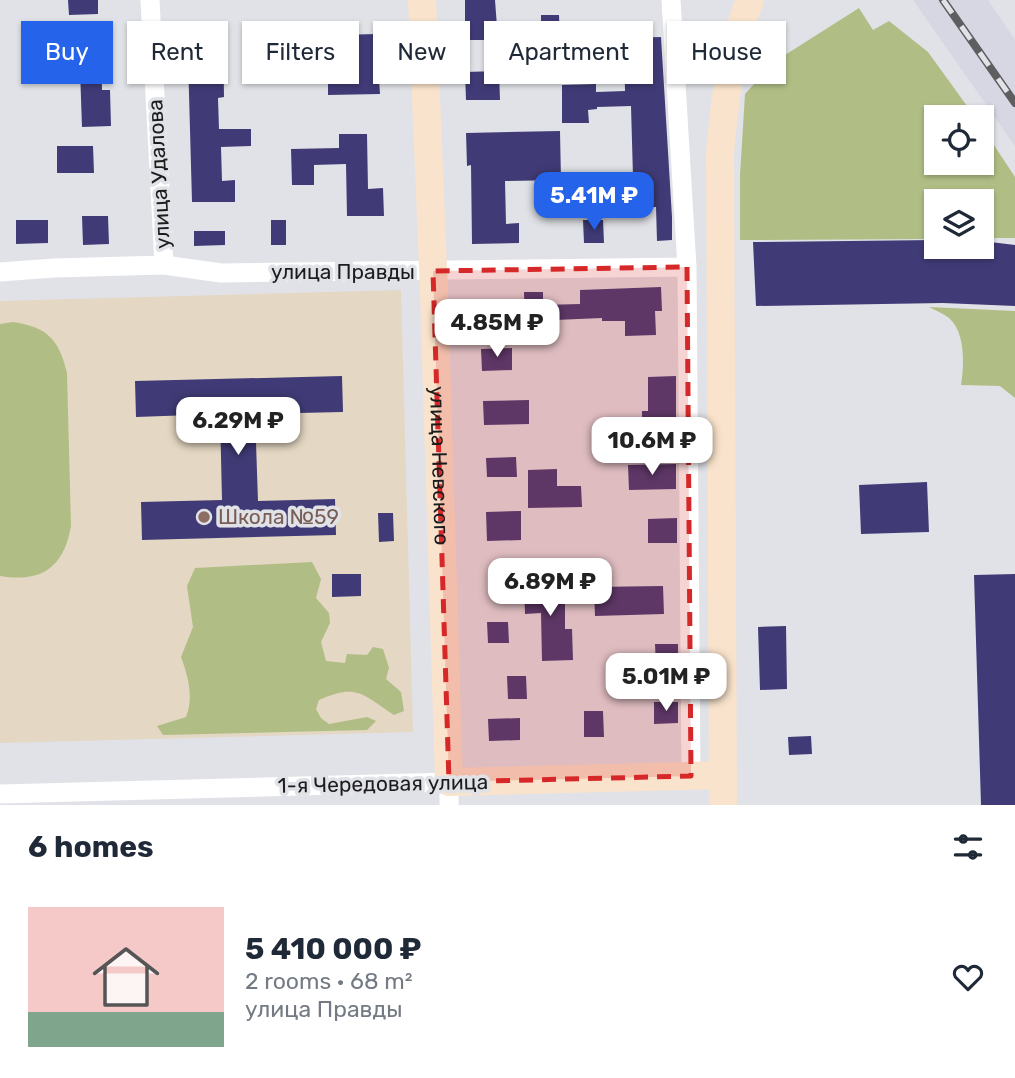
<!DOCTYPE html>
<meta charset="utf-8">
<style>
:root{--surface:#fff;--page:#f6f6f7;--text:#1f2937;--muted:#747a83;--accent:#2563eb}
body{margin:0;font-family:Rubik,sans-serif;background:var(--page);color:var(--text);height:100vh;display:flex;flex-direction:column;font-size:26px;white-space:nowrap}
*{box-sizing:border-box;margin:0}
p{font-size:23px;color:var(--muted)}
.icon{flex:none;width:38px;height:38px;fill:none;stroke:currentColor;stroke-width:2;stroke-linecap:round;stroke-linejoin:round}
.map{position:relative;height:805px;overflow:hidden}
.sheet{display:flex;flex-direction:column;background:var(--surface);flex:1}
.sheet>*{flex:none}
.top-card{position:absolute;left:21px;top:21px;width:973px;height:63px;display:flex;gap:14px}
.tools{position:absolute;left:924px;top:105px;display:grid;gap:14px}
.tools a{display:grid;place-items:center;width:70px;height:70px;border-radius:0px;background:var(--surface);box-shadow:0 2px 5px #0004;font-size:35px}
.price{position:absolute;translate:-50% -60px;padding:0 16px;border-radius:14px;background:#fff;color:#222;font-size:23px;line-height:46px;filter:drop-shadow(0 2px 4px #0008)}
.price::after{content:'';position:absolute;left:50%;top:42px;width:21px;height:16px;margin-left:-10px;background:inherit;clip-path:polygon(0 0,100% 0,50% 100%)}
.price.selected{background:var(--accent);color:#fff}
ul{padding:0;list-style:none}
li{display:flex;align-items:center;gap:21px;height:175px;padding:0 28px}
li span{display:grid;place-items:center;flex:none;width:196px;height:140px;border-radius:0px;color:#555}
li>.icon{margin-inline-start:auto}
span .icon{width:84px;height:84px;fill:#fffc;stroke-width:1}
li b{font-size:30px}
h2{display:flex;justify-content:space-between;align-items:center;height:84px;padding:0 28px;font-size:30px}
.tag{padding:0 24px;border-radius:0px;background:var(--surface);box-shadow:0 2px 5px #0004;font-size:24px;line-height:63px}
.tag.selected{background:var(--accent);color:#fff}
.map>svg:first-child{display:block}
.built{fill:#d7d7e3}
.education{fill:#e4d7c3}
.green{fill:#b0be86}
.building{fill:#403b76}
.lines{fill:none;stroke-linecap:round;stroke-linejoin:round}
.minor{stroke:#fff;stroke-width:19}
.secondary{stroke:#f9e3cc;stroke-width:28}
.rail-casing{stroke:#5e5e60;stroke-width:8}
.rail{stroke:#e1e2e7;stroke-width:5;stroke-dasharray:16;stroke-linecap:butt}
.marked{fill:#d62828;fill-opacity:0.2;stroke:#d62828;stroke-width:5;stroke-dasharray:14 9;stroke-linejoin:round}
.education-dot{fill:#8d6e63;stroke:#e1e2e7;stroke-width:2.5}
.labels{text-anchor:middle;stroke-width:7;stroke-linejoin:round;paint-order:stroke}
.street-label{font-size:21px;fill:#1c1c1d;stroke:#e1e2e7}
.education-label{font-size:21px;fill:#785e54;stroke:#e1e2e7;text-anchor:start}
</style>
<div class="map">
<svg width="1015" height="805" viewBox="0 0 1015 805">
<rect width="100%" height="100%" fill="#e1e2e7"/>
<path class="built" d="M913,0H988L1015,40V146Z"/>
<path class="education" d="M401,290L413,732L0,743V301Z"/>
<path class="green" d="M859,8L873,30L889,21L928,52L975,117H936V163H982V127L1015,177V238H982V201H936V239L740,240V175L745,94L774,62Z
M929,307L1015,311V398L1000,386L961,385C964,366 966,333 949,318C944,314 935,310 929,307Z
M13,322C47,327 59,339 67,373L71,526C64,567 42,583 0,576V324Z
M312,562L321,579L316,598L329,613L330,623L321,642L326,661L345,663L347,654L367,655L373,647L383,649L389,668L386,679L401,692L404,711L394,715C362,694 357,683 319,700L316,709L321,718L329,724L367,717L376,721L367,730L163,735L157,726L186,717C194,697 188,676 181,657L193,627L187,586L195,568Z"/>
<path class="building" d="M68,0H98V14L69,15Z
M465,0H495L498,40H465Z
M541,15H559L560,43H541Z
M187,22H223L224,97L218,98L219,129H251V146L221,147L222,181L235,180V202H192Z
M376,34L380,94L328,95V72H339L338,35Z
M661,37L672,217V240L657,241L656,207H647L646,177H633L631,106L597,107V109L588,110L589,123H562V85L596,84V92L625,91L624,38Z
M101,50L102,90H110L111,126L82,127L80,70L62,71L61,51Z
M499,71L500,100H466L465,72Z
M560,131L561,180L505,181L506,224L519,223V243L472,244L471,165L467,166L466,133Z
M339,134H367L368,189L383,188L384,216H347L346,164L314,165V185H292L291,149L339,148Z
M57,146H93L94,173H57Z
M82,216H108L109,244L83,245Z
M16,220H48V243L16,244Z
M271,220H286V245H271Z
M583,220H603L604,243H584Z
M194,231H225V245L194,246Z
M936,240V247H982V241L1015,245V306L943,303L756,306L753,242Z
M661,287L662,311H655L656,335L625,336V321H602V318L555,320V324L525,325L524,292H543V305L580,304V290Z
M512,348V370L482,371L481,349Z
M342,376L343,412L255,414L258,501L335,499L336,535L142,540L141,502L222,500L220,414L136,417L135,381Z
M676,376V433L642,434V411H648V377Z
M529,400V424L484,425L483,401Z
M516,457L517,477H487L486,458Z
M676,464V489L629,490L628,465Z
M557,469V486H581L582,507L528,508V470Z
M927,482L929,532L861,534L859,485Z
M521,511V540L487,541L486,512Z
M378,513H393L394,541L379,542Z
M677,518V543H648V519Z
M332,574H361V596L332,597Z
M1015,574V805H981L974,575Z
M524,582H565V629H572L573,660L542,661L541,613L525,614Z
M663,586L664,614L595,616L594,587Z
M487,622H508L509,643H488Z
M786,626L787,689L760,690L758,627Z
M655,644H678V666L656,667Z
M507,676H526L527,699H508Z
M654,702H678V723L654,724Z
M584,711H603L604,737H584Z
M520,718V740L489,741L488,719Z
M811,736L812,754L789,755L788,737Z"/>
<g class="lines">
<path class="minor" d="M150,0L164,265
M671,0L687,267L691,776
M0,272L54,268L164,265L221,273L687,267
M0,794L449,782V805"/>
<g class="secondary">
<path id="s1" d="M422,0L434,292L449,782L723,775"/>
<path d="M723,805L720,152C725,100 730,49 750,0"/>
</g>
<defs>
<path id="rail" d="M943,0L1015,103"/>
</defs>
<use href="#rail" class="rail-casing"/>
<use href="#rail" class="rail"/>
</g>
<path class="marked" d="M687,267L691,776L449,782L433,271Z"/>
<circle class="education-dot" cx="204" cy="517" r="7"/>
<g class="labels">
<g class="street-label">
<text transform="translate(159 174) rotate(-93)" y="7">улица Удалова</text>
<text x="343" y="279">улица Правды</text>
<text dy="7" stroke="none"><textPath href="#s1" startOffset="466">улица Невского</textPath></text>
<text transform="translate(383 784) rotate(-1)" y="7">1-я Чередовая улица</text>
</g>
<g class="education-label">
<text x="218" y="524">Школа №59</text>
</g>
</g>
</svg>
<div class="tools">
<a><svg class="icon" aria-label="locate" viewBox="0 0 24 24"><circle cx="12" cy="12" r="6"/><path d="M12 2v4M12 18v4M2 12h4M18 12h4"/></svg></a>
<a><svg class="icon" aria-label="layers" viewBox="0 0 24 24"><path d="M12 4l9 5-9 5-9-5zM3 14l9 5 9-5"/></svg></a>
</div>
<b class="price selected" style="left:594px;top:232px">5.41M ₽</b>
<b class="price" style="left:497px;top:359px">4.85M ₽</b>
<b class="price" style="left:238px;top:457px">6.29M ₽</b>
<b class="price" style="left:652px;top:477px">10.6M ₽</b>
<b class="price" style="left:550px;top:618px">6.89M ₽</b>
<b class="price" style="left:666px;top:713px">5.01M ₽</b>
<div class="top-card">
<a class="tag selected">Buy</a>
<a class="tag">Rent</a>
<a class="tag">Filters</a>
<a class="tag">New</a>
<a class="tag">Apartment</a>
<a class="tag">House</a>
</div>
</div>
<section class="sheet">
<h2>6 homes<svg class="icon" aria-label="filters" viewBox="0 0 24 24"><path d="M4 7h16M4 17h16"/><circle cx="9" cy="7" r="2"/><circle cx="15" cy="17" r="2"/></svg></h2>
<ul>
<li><span style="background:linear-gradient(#f6c9c9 75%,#7fa58c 0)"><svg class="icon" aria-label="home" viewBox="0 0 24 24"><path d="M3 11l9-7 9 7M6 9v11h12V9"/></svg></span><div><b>5 410 000 ₽</b><p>2 rooms · 68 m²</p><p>улица Правды</p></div><svg class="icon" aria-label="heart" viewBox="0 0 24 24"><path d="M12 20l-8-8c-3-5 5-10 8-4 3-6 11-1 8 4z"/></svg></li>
</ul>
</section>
